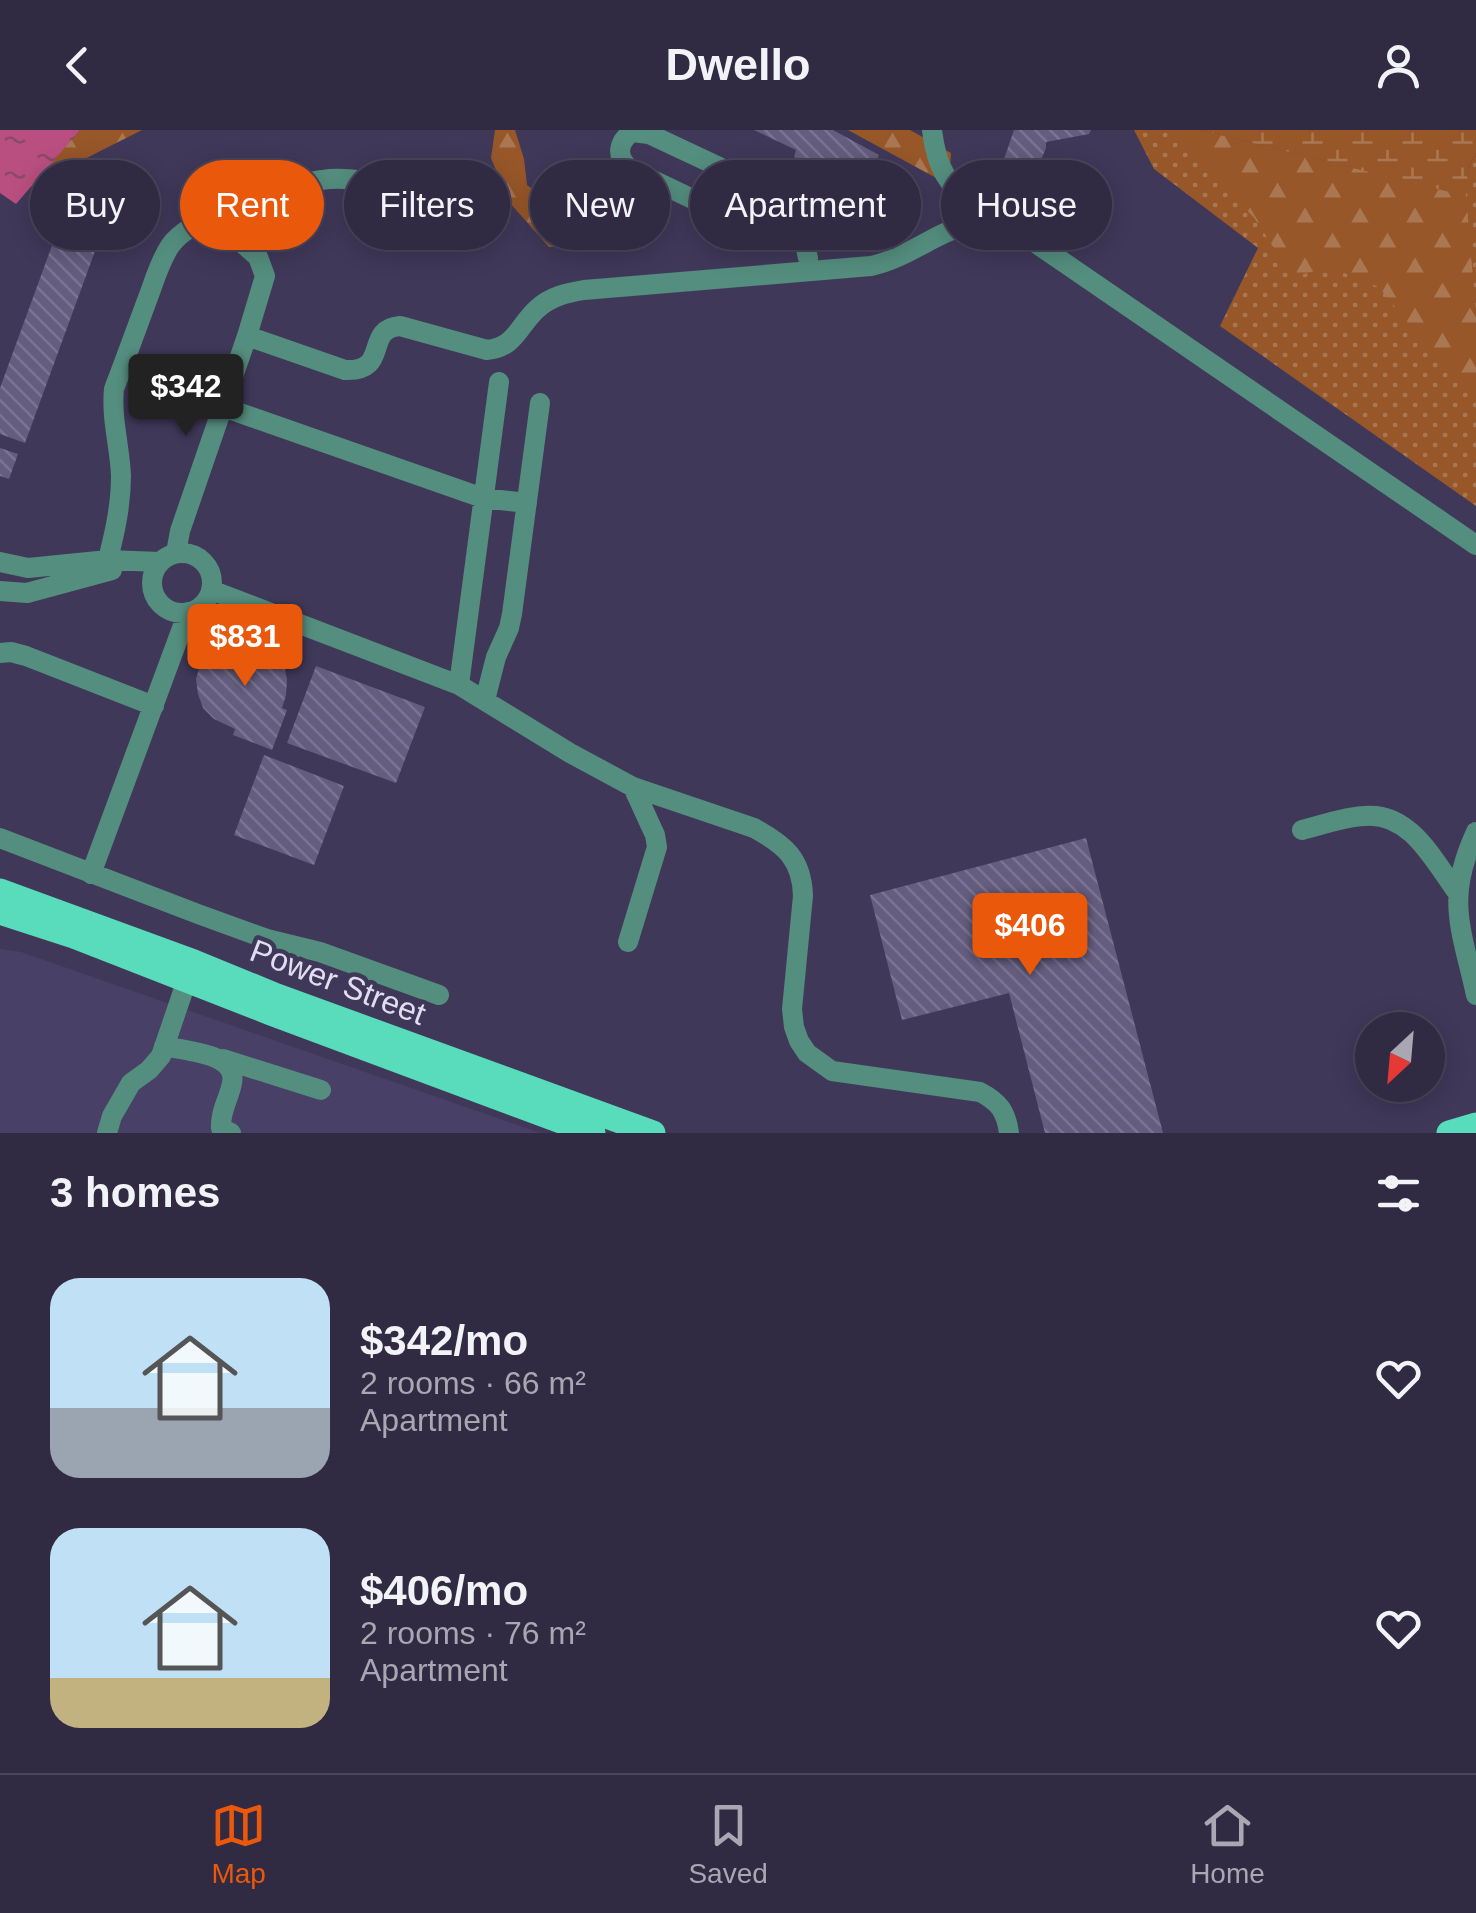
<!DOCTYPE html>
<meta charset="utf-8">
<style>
:root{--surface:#302a43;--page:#38324a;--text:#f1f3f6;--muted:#a8a7b2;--line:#4b465c;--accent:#ea580c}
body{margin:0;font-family:Arial,sans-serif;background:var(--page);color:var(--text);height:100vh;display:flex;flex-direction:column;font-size:38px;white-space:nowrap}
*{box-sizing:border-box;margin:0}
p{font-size:32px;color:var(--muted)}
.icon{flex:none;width:55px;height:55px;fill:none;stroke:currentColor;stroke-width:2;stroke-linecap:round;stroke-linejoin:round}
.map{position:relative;height:1003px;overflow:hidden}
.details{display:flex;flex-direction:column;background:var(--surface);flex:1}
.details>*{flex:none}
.top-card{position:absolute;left:30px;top:30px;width:1418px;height:90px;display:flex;gap:20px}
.needle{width:65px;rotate:206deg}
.fabs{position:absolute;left:1355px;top:882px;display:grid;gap:20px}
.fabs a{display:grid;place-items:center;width:90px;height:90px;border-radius:50%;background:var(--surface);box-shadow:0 5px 25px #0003,0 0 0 2px var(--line);font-size:50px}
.price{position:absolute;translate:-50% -85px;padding:0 22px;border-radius:10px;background:var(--accent);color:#fff;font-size:32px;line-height:65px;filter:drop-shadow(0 2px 5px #0008)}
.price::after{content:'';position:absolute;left:50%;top:60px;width:30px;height:22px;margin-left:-15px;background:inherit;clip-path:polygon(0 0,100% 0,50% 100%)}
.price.current{background:#222;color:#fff}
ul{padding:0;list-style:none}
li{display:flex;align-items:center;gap:30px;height:250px;padding:0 50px}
li span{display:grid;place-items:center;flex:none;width:280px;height:200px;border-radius:30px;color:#555}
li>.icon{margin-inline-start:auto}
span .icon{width:120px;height:120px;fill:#fffc;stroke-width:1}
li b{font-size:42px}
h2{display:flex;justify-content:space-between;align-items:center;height:120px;padding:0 50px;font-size:42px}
.pill{padding:0 35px;border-radius:45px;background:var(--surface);box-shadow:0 5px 25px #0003,0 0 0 2px var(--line);font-size:35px;line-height:90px}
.pill.current{background:var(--accent);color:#fff}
header{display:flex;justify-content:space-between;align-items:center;height:130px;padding:0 50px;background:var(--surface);font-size:45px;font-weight:700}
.dock{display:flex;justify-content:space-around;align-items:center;height:140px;border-top:2px solid var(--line);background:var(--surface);font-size:28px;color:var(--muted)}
.dock a{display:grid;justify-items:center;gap:5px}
.dock .current{color:var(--accent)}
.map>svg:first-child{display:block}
.built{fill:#494067}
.grass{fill:url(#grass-dots)}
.forest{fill:url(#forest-firs)}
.wetland{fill:url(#wetland-marsh)}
.water{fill:url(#water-ripples)}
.building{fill:url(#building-back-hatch)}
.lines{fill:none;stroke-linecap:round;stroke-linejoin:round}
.minor{stroke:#548e7e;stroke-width:20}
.major{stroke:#58dcbc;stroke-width:25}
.labels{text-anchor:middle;stroke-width:9;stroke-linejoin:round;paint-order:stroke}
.street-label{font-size:32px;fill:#e1def2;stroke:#403859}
</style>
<header><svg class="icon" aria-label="back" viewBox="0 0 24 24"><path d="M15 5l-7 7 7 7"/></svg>Dwello<svg class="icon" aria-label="person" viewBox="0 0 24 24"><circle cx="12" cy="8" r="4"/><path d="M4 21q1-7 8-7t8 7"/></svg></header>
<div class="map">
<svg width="1476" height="1003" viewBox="0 0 1476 1003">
<defs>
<pattern id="grass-dots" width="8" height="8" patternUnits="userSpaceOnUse" patternTransform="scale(2.5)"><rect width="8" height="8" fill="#975729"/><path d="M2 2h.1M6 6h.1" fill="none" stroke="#aa7753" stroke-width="1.8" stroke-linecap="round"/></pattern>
<pattern id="forest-firs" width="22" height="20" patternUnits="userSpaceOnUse" patternTransform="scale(2.5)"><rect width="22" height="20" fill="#975729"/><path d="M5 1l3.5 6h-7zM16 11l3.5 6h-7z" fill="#aa7753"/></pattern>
<pattern id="wetland-marsh" width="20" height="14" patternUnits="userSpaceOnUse" patternTransform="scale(2.5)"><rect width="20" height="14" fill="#975729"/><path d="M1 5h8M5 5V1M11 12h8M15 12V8" fill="none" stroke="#aa7753"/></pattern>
<pattern id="water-ripples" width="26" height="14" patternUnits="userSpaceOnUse" patternTransform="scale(2.5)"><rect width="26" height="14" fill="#b94f80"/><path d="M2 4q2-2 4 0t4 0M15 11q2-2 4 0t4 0" fill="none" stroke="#8a4a6a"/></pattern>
<pattern id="building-back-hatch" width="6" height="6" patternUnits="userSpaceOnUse" patternTransform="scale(2.5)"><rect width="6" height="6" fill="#645d7f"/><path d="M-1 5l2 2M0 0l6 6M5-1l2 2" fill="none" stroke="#7a7492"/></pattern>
</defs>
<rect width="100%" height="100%" fill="#403859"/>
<path class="built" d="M0,819L21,822L540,1003H0Z"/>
<path class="grass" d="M1134,0H1200L1465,65L1468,38L1476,23V376L1220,196L1258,118L1154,39Z"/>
<path class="forest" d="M80,0H142L29,57Z
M495,0H515L524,29L527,55L569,87L576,102L568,116L549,117L509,72L491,28Z
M848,0H910L951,23L949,55Z
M1175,0H1200L1466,66L1476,182V265L1419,207L1379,157L1329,137L1293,147L1255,89Z"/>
<path class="wetland" d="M1200,0H1476V23L1468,38L1466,66Z"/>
<path class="water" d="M0,0H80L16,74L0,63Z"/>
<path class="building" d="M754,0H833L879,25L862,62L794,27L796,20Z
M1014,0H1091L1089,4L1046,12V18L1033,49L1003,32Z
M62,88L102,102L25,313L0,304V258Z
M0,318L18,324L9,349L0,346Z
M234,508H249L264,513L276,522L284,535L287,550L286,565L282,578L287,580L272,620L233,605L235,599L214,589L203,578L198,564L196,549L200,535L208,522L220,513Z
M316,536L425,577L396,653L287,613Z
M264,625L344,656L314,735L234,705Z
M1086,708L1163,1003H1045L1009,863L902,890L870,765Z"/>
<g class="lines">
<path class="minor" d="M932,0C938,51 955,57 988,92
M728,86L630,39C616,27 617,13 632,2L649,4L781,66C801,81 803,105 808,128
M247,206L345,240C391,242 363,199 400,196L487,220C515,218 519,195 537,179C551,166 567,163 584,160L871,136C926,124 959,74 1018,101L1476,415
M223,277L483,368L527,373
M176,423L180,401L247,206L265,146L258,127L240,111L225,79
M152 453a30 30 0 1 1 60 0a30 30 0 1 1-60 0Z
M0,432L28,438L108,430L160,432
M105,441C113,410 121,379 121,346C120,317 111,289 114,259C126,228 137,197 149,165C155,149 160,131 170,116C190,86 286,55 322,50C340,47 358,50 376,53
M211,460L459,555L570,623L633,657L754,698C785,715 802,729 803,766L792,879L794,897L799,911L807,923L832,941L980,962C999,972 1006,981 1009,1003
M0,461L27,463L112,440
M0,523L11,522L26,526L154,576
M459,555L499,252
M485,570L496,527L509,498L512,484L540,273
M1302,700C1322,695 1344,687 1364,686C1410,681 1434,731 1457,762
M1476,702C1445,769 1461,797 1476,865
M0,708L198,784L267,809L320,822L439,865
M91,744L188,482
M628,812L657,717L655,705L633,657
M164,916C185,921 238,923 232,953C229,969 220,981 221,998L231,1003
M223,929L321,960
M107,1003L112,986L131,953L149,940L161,926L191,838"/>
<path class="major" d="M0,761L194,832L277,866L653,1003
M0,782L74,806L271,883L593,1003
M1449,1003L1476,995"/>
</g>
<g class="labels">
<g class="street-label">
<text transform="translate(338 852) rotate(21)" y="11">Power Street</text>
</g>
</g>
</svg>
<div class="fabs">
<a><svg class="needle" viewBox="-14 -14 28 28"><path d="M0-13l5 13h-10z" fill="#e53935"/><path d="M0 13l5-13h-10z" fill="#a8a7b2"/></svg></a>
</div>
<b class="price current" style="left:186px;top:309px">$342</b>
<b class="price" style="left:245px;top:559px">$831</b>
<b class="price" style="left:1030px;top:848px">$406</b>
<div class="top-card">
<a class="pill">Buy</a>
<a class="pill current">Rent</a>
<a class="pill">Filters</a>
<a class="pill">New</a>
<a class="pill">Apartment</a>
<a class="pill">House</a>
</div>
</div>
<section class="details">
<h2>3 homes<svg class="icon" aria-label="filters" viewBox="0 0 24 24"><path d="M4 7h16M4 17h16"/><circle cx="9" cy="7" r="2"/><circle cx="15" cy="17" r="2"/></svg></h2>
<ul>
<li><span style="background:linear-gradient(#bfe0f5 65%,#9aa5b1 0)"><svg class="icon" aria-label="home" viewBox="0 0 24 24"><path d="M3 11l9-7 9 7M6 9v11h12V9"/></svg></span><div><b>$342/mo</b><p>2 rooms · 66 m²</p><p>Apartment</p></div><svg class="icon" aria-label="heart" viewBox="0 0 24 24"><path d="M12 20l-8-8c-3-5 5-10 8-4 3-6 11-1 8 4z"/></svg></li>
<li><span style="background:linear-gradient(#bfe0f5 75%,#c2b280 0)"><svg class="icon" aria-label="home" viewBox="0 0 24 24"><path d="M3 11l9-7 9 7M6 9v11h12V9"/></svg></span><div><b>$406/mo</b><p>2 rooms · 76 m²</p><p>Apartment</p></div><svg class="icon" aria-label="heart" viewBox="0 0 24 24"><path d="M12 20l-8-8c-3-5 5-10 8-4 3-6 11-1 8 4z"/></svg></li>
</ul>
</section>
<nav class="dock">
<a class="current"><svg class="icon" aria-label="map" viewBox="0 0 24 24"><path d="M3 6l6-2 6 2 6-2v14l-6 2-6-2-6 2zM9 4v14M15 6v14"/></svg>Map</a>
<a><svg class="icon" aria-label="saved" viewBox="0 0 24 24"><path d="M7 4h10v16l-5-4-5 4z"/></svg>Saved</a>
<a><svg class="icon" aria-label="home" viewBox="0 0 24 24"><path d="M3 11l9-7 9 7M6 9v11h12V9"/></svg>Home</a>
</nav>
